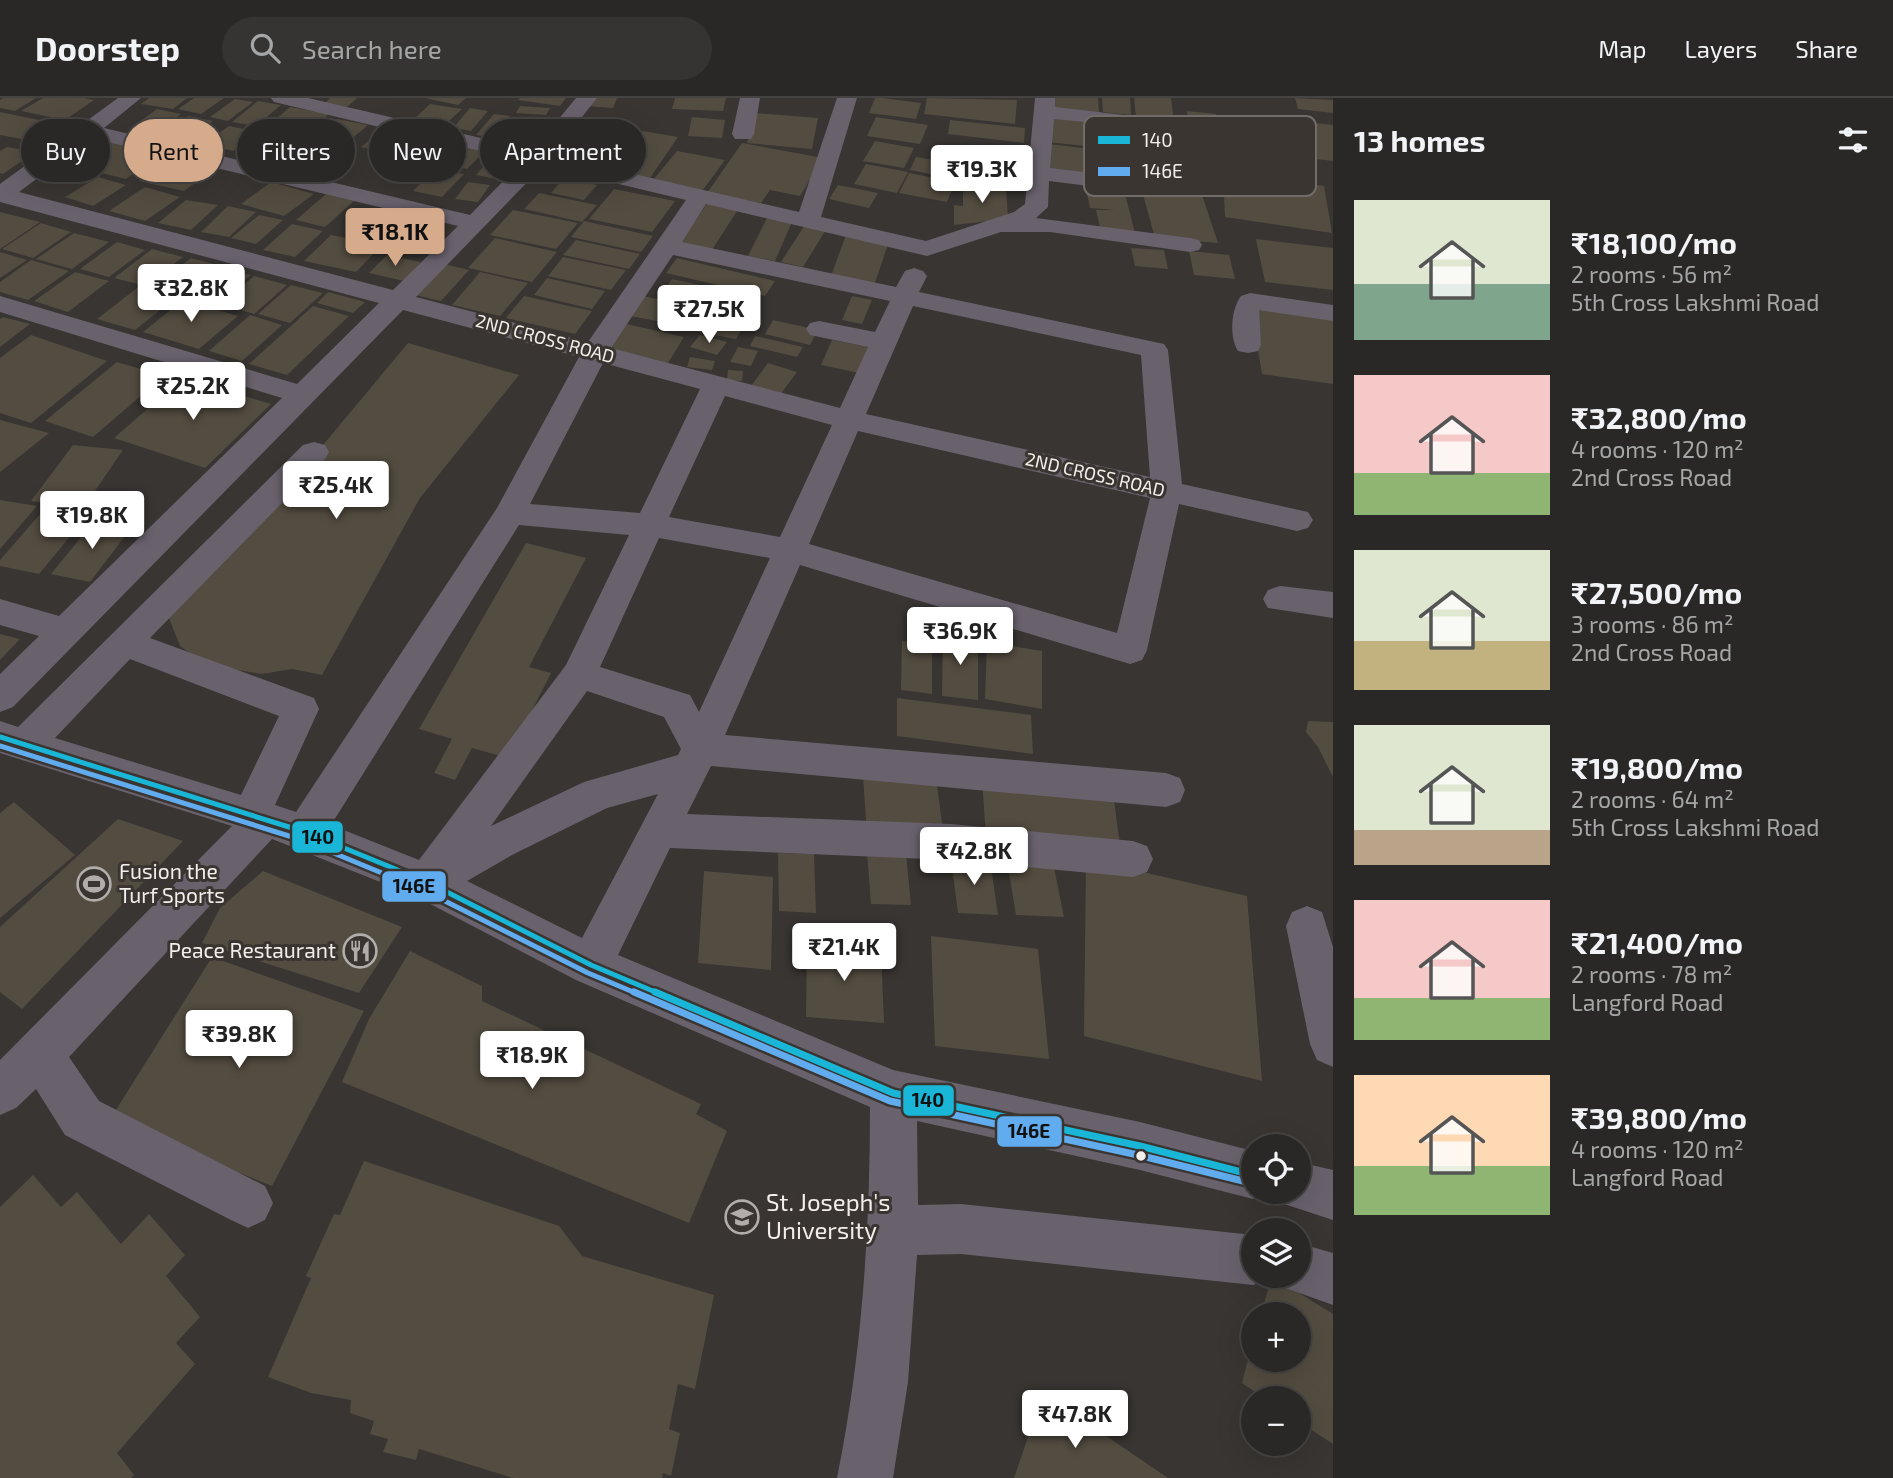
<!DOCTYPE html>
<meta charset="utf-8">
<style>
:root{--surface:#2a2826;--page:#363432;--text:#f1f3f6;--muted:#a5a6a7;--line:#464443;--accent:#d6ab8b}
body{margin:0;font-family:"Exo 2",sans-serif;background:var(--page);color:var(--text);height:100vh;display:flex;flex-direction:column;font-size:26px;white-space:nowrap}
*{box-sizing:border-box;margin:0}
p{font-size:23px;color:var(--muted)}
.icon{flex:none;width:38px;height:38px;fill:none;stroke:currentColor;stroke-width:2;stroke-linecap:round;stroke-linejoin:round}
.map{position:relative;flex:1;overflow:hidden}
.details{display:flex;flex-direction:column;background:var(--surface);width:560px}
.details>*{flex:none}
.banner{position:absolute;left:21px;top:21px;width:665px;height:63px;display:flex;gap:14px}
.tools{position:absolute;left:1241px;top:1036px;display:grid;gap:14px}
.tools a{display:grid;place-items:center;width:70px;height:70px;border-radius:50%;background:var(--surface);box-shadow:0 7px 28px #0002,0 0 0 2px var(--line);font-size:35px}
.price{position:absolute;translate:-50% -60px;padding:0 16px;border-radius:7px;background:#fff;color:#222;font-size:23px;line-height:46px;filter:drop-shadow(0 2px 4px #0008)}
.price::after{content:'';position:absolute;left:50%;top:42px;width:21px;height:16px;margin-left:-10px;background:inherit;clip-path:polygon(0 0,100% 0,50% 100%)}
.price.on{background:var(--accent);color:#111}
ul{padding:0;list-style:none}
li{display:flex;align-items:center;gap:21px;height:175px;padding:0 21px}
li span{display:grid;place-items:center;flex:none;width:196px;height:140px;border-radius:0px;color:#555}
li>.icon{margin-inline-start:auto}
span .icon{width:84px;height:84px;fill:#fffc;stroke-width:1}
li b{font-size:30px}
h2{display:flex;justify-content:space-between;align-items:center;height:84px;padding:0 21px;font-size:30px}
.tag{padding:0 24px;border-radius:32px;background:var(--surface);box-shadow:0 7px 28px #0002,0 0 0 2px var(--line);font-size:24px;line-height:63px}
.tag.on{background:var(--accent);color:#111}
header{display:flex;align-items:center;gap:42px;box-sizing:border-box;height:98px;padding:0 35px;background:var(--surface);border-bottom:2px solid var(--line)}
header strong{font-size:33px}
nav{display:flex;gap:38px;margin-inline-start:auto;font-size:24px}
.search{width:490px;height:63px;background:var(--page);display:flex;align-items:center;gap:18px;box-sizing:border-box;padding:0 24px;border-radius:38px;color:var(--muted);font-size:26px}
main{display:flex;flex:1;min-height:0}
.map>svg:first-child{display:block}
.building{fill:#534c40}
.lines{fill:none;stroke-linecap:round;stroke-linejoin:round}
.minor{fill:#69626d;fill-rule:evenodd}
.bus-1-far1-casing{stroke:#3a3530;stroke-width:10}
.bus-1-casing{stroke:#3a3530;stroke-width:12}
.bus-2-far1-casing{stroke:#3a3530;stroke-width:10}
.bus-2-casing{stroke:#3a3530;stroke-width:12}
.bus-1-far1{stroke:#1ab6d8;stroke-width:5}
.bus-1{stroke:#1ab6d8;stroke-width:7}
.bus-2-far1{stroke:#60acee;stroke-width:5}
.bus-2{stroke:#60acee;stroke-width:7}
.bus-dot{fill:#f1eeeb;stroke:#3a3530;stroke-width:2.5}
.labels{text-anchor:middle;stroke-width:6;stroke-linejoin:round;paint-order:stroke}
.far-street-label{font-size:18px;fill:#f1eeeb;stroke:#3a3530}
.poi-label{font-size:21px;fill:#f1eeeb;stroke:#3a3530;text-anchor:start}
.near-poi-label{font-size:24px;fill:#f1eeeb;stroke:#3a3530;text-anchor:start}
.key{fill:#3a3530;stroke:#716c68;stroke-width:2}
.key-label{font-size:19px;fill:#f1eeeb}
.line-badge{stroke:#3a3530;stroke-width:2.5}
.pale-badge-label{font-size:19px;text-anchor:middle;font-weight:bold;fill:#111}
</style>
<header>
<strong>Doorstep</strong>
<div class="search"><svg class="icon" aria-label="search" viewBox="0 0 24 24"><circle cx="10" cy="10" r="6"/><path d="M15 15l6 6"/></svg>Search here</div>
<nav><a>Map</a><a>Layers</a><a>Share</a></nav>
</header>
<main>
<div class="map">
<svg width="1333" height="1380" viewBox="0 0 1333 1380">
<rect width="100%" height="100%" fill="#383532"/>
<path class="building" d="M3,0H36L15,13L0,10V2Z
M43,0H84L94,2L65,22L21,13Z
M149,0H187L173,11L141,6Z
M194,0H224L201,16L178,11Z
M330,0H357L347,9L324,6Z
M425,0H466L458,7Z
M520,0H566L560,8L518,2Z
M592,0H617L613,10L585,8Z
M675,0H726L723,13L672,11Z
M875,0H882L921,5L916,21L869,15Z
M927,0L1017,2L1015,26L924,16Z
M1048,0H1098L1099,15L1048,10Z
M1102,0H1130L1131,17L1103,14Z
M1134,0H1171L1174,24L1136,20Z
M1295,0L1333,2V15L1298,11Z
M235,1L253,4L228,23L210,19Z
M258,3L281,7L256,28L232,24Z
M430,6L462,11L446,26L414,21Z
M520,8L550,10L546,17L516,15Z
M290,9L329,16L310,33L270,26Z
M470,10L488,13L471,33L453,30Z
M157,11L181,16L156,35L131,30Z
M1187,13L1216,16L1218,30L1188,27Z
M0,14L54,25L27,42L0,37Z
M755,15L818,20L812,51L747,45Z
M494,16L510,18L493,39L476,37Z
M188,18L213,23L187,43L161,37Z
M1252,18L1333,27V63L1258,54Z
M692,19L725,22L722,40L688,38Z
M876,19L928,27L920,46L867,38Z
M1049,20L1129,29L1130,53L1048,44Z
M337,21L368,27L349,43L317,37Z
M950,22L1025,30L1024,45L948,36Z
M578,24L620,28L613,43L570,38Z
M229,28L258,34L233,53L203,46Z
M513,28L529,31L518,45L502,43Z
M385,30L436,42L414,61L361,49Z
M278,31L309,38L277,61L246,54Z
M631,31L678,39L650,80L600,71Z
M307,41L330,45L306,68L283,64Z
M875,43L914,50L904,70L863,63Z
M113,44L162,55L126,81L76,69Z
M742,45L823,60L800,98L770,92L761,105L707,95Z
M1048,46L1127,55L1128,80L1048,71Z
M458,47L485,53L467,71L440,65Z
M7,49L35,54L3,76L0,75V53Z
M677,53L725,62L703,92L653,82Z
M916,59L958,66L952,80L910,72Z
M169,61L214,71L184,93L139,83Z
M490,61L515,65L502,82L476,77Z
M1162,61L1223,69V73L1324,88L1332,135L1225,119L1224,97L1161,88Z
M966,65L1010,71L1006,87L962,81Z
M866,66L908,74L897,95L854,86Z
M435,71L464,76L442,99L413,93Z
M909,75L955,84L947,104L899,95Z
M98,79L126,87L93,108L65,99Z
M564,80L597,87L584,102L551,95Z
M271,84L314,96L284,118L241,106Z
M468,84L490,87L478,104L455,101Z
M963,86L1006,89L1008,121L954,127V107L963,108Z
M1085,86L1123,88L1135,135L1101,133L1096,112H1115L1090,110Z
M838,87L878,95L869,110L829,101Z
M145,89L180,99L145,123L109,113Z
M614,91L675,103L652,134L589,121Z
M1142,93L1202,97L1218,145L1155,140Z
M539,95L597,107L582,124L524,111Z
M326,96L354,103L325,129L296,122Z
M186,102L218,107L191,132L158,125Z
M708,104L739,110L712,152L680,145Z
M228,108L256,114L229,139L201,134Z
M385,109L444,122L422,144L362,131Z
M513,112L578,125L556,151L490,137Z
M0,114L40,124L0,151Z
M259,117L283,122L256,146L231,140Z
M767,120L792,124L775,163L748,158Z
M584,123L653,138L641,154L571,139Z
M41,125L71,134L33,160L2,151Z
M806,125L827,130L803,169L781,164Z
M292,126L323,133L295,159L263,152Z
M74,135L109,144L72,171L36,161Z
M331,137L382,147L356,174L304,163Z
M846,137L889,143L875,185L831,178Z
M495,140L557,154L532,184L468,170Z
M1256,141L1333,150V192L1265,184Z
M576,142L640,156L629,171L563,157Z
M117,144L145,152L109,179L80,171Z
M1131,150L1164,152L1168,171L1135,168Z
M152,151L183,159L146,188L114,180Z
M1189,153L1229,157L1235,181L1194,177Z
M0,154L27,162L0,180Z
M387,157L421,164L404,183L369,175Z
M563,159L626,172L611,192L548,178Z
M191,160L218,167L178,198L150,191Z
M677,160L775,183L765,198L666,175Z
M31,162L69,173L28,202L0,194V184Z
M444,166L469,172L441,203L415,197Z
M221,169L251,177L216,206L185,197Z
M75,174L109,183L68,214L34,203Z
M480,174L528,185L500,218L452,207Z
M254,178L287,187L254,216L221,206Z
M547,180L605,193L592,211L534,197Z
M672,181L705,188L695,203L661,196Z
M291,187L323,195L290,225L258,216Z
M137,190L174,201L135,232L97,221Z
M712,193L734,197L728,209L706,205Z
M328,194L365,204L353,215L317,205Z
M524,198L592,213L575,236L506,220Z
M642,198L689,207L678,227L630,218Z
M852,198L872,202L862,226L842,222Z
M183,202L238,218L199,251L143,234Z
M313,208L349,218L287,277L249,266Z
M1251,209L1333,220V286L1262,276Z
M710,212L748,220L736,241L698,234Z
M250,217L282,227L242,263L209,253Z
M3,219L30,226L0,249V221Z
M773,222L818,232L810,247L765,236Z
M626,226L684,239L668,265L608,250Z
M31,237L107,263L31,325L0,315V260Z
M700,237L727,244L717,257L690,249Z
M755,238L803,249L797,259L750,248Z
M832,242L868,249L859,275L821,267Z
M408,245L519,277L420,400L322,577L292,571L262,576L226,570L198,561L180,548L167,515L303,371Z
M738,249L758,253L751,268L730,264Z
M690,259L715,263L712,272L687,269Z
M117,264L164,278L93,339L45,323Z
M768,265L797,274L780,297L751,288Z
M728,272L743,273L742,283L727,282Z
M183,280L271,306L205,370L114,340Z
M0,322L49,335L0,374Z
M73,347L123,352L84,409L31,403Z
M0,402L37,408L0,451Z
M41,415L83,423L39,476L0,468V462Z
M95,422L132,429L90,484L51,476Z
M526,445L586,460L529,569L551,575L508,660L472,650L455,682L434,675L452,641L419,631Z
M0,536L20,541L0,562Z
M943,536L978,541V602L942,598Z
M902,543L932,547V596L901,592Z
M987,544L1042,553V611L985,601Z
M897,600L1031,617L1033,656L897,638Z
M1308,623L1333,624V679L1318,649L1306,634Z
M863,677L936,680L944,741L867,738Z
M982,681L1113,695L1121,754L986,739Z
M14,704L75,757L0,820V715Z
M118,721L183,743L22,911L0,894V829Z
M867,754L906,756L911,807L871,806Z
M778,755L814,756L816,815L779,813Z
M951,761L990,762L998,817L958,815Z
M1086,761L1247,798L1262,983L1084,938Z
M1007,763L1053,765L1064,819L1016,817Z
M263,773L402,829L359,895L202,845L220,810Z
M704,773L773,779L771,872L698,865Z
M931,838L1038,851L1049,961L935,948Z
M807,844L881,850L884,925L806,919Z
M410,853L482,888V903L701,1006L696,1016L727,1033L689,1125L342,984L369,921Z
M212,859L364,913L272,1088L109,1023Z
M364,1063L559,1128L582,1158L714,1197L695,1291L678,1286L669,1331L680,1335L671,1378L663,1375L662,1380H513L419,1351L416,1362L383,1354L388,1341L370,1336L374,1323L350,1315L351,1302L311,1295L268,1279L311,1180L306,1178L334,1116L340,1117Z
M33,1077L61,1109L77,1094L121,1146L149,1116L185,1157L166,1178L200,1219L176,1245L195,1266L117,1355L134,1377L131,1380H0V1109Z
M1272,1178L1333,1216V1346L1298,1323V1300H1264L1242,1285L1252,1247L1253,1262H1298V1216H1261Z
M1043,1295L1168,1380H1014Z"/>
<g class="lines">
<path class="minor" d="M118,0H141L104,30L470,117L523,63L274,4L271,0H308L533,52L576,0H597L552,57L799,114L837,0H857L821,119L926,143L1014,114L1025,106L1035,0H1055V9L1150,20L1154,24L1150,28L1143,30L1054,21L1050,70L1168,84L1176,86L1179,91L1176,96L1168,98L1049,83L1048,109L1036,120L1190,140L1199,142L1202,147L1199,152L1190,154L1050,134H1001L927,158L706,106L682,144L896,189L905,173L914,170L923,173L927,178L919,194L1164,246L1168,252L1182,386L1308,414L1313,422L1308,430L1297,433L1179,406L1147,552L1142,562L1130,566L800,467L725,637L1166,675L1180,680L1185,692L1180,704L1166,709L711,668L687,716L951,726L1133,743L1147,748L1153,761L1147,774L1133,779L951,762L670,750L618,857L893,972L1140,1024L1253,1053V1094H1270L1253,1101L1140,1072L917,1023L918,1107L961,1106L1253,1137V1178H1272L1271,1180L1253,1187L961,1156L917,1157L908,1284L893,1380H837C862,1257 870,1134 870,1009L576,882L413,797L272,741L69,959L99,1003L265,1088L273,1105L265,1122L248,1130L231,1122L65,1037L36,991L16,1010L0,1017V962L232,728L0,655V623L18,629L303,347L314,344L325,347L329,354L325,361L150,540L314,600L319,611L275,707L296,714L497,410L579,259L403,212L13,609L0,614V576L39,538L0,527V501L59,518L282,300L0,214V198L297,286L379,205L0,104V86ZM91,40L458,128L393,192L19,94ZM543,68L686,102L588,244L416,199ZM673,157L890,203L875,234L819,223L810,225L806,231L810,237L868,249L840,310L611,250ZM913,208L1141,257L1150,379L866,316ZM603,265L700,291L640,415L530,406ZM725,298L832,327L780,439L669,419ZM858,333L1150,400L1117,535L809,446ZM519,427L629,437L566,567L419,762L331,727ZM659,440L770,460L699,614L690,597L600,569ZM130,561L279,618L241,697L55,640ZM587,593L664,619L681,651L678,657L584,684L491,728ZM658,696L582,840L467,783L512,757L607,710Z
M740,0H760L754,36L751,41H735L732,36Z
M1250,195L1333,207V223L1259,212L1261,247L1258,253L1248,255L1238,253C1229,239 1231,211 1241,198Z
M1280,488L1333,494V520L1268,510L1263,501L1268,492Z
M1307,808L1322,814L1333,849V969L1317,962L1310,946L1286,828L1292,814Z
M1298,1064L1333,1072V1122L1281,1105L1276,1094H1298Z
M1298,1145L1333,1155V1207L1280,1188L1276,1178H1298Z"/>
<defs>
<path id="bus-1-far1" d="M0,639L305,734L427,784L591,867L660,896"/>
<path id="bus-1" d="M655,894L893,995L1140,1048L1253,1077"/>
<path id="bus-2-far1" d="M0,648L302,742L423,792L588,875L638,896"/>
<path id="bus-2" d="M634,894L890,1003L1138,1057L1251,1085"/>
</defs>
<use href="#bus-1-far1" class="bus-1-far1-casing"/>
<use href="#bus-1" class="bus-1-casing"/>
<use href="#bus-2-far1" class="bus-2-far1-casing"/>
<use href="#bus-2" class="bus-2-casing"/>
<use href="#bus-1-far1" class="bus-1-far1"/>
<use href="#bus-1" class="bus-1"/>
<use href="#bus-2-far1" class="bus-2-far1"/>
<use href="#bus-2" class="bus-2"/>
</g>
<defs>
<symbol id="stadium-ring" viewBox="-11 -11 22 22"><circle r="9.5" fill="#3a3530" stroke="#b0adaa" stroke-width="1.5"/><path d="M0-5a6.5 5 0 1 0 0 10a6.5 5 0 1 0 0-10ZM-3.5-1.8h7v3.6h-7Z" fill="#b0adaa"/></symbol>
<symbol id="restaurant-ring" viewBox="-11 -11 22 22"><circle r="9.5" fill="#3a3530" stroke="#b0adaa" stroke-width="1.5"/><path d="M-5-6h1v4h1v-4h1v4h1v-4h1v5L-1.5 .5V6h-2V.5L-5-1ZM5-6V6H3V1.5H1.5Q1.5-4 5-6Z" fill="#b0adaa"/></symbol>
<symbol id="university-ring" viewBox="-11 -11 22 22"><circle r="9.5" fill="#3a3530" stroke="#b0adaa" stroke-width="1.5"/><path d="M0-5L7-2L0 1L-7-2ZM-4 1L0 2.5L4 1V4Q0 6-4 4Z" fill="#b0adaa"/></symbol>
</defs>
<g fill-rule="evenodd">
<use href="#stadium-ring" x="75" y="767" width="38" height="38"/>
<use href="#restaurant-ring" x="341" y="834" width="38" height="38"/>
<use href="#university-ring" x="723" y="1100" width="38" height="38"/>
</g>
<circle class="bus-dot" cx="1141" cy="1058" r="6"/>
<g class="labels">
<g class="far-street-label">
<text transform="translate(545 241) rotate(15)" y="6">2ND CROSS ROAD</text>
<text transform="translate(1095 377) rotate(13)" y="6">2ND CROSS ROAD</text>
</g>
<g class="poi-label">
<text x="119" y="781">Fusion the<tspan x="119" dy="24">Turf Sports</tspan></text>
<text x="336" y="860" text-anchor="end">Peace Restaurant</text>
</g>
<g class="near-poi-label">
<text x="766" y="1113">St. Joseph's<tspan x="766" dy="28">University</tspan></text>
</g>
</g>
<rect x="1084" y="18" width="232" height="80" rx="10" class="key"/>
<rect x="1098" y="38" width="32" height="8" fill="#1ab6d8"/>
<rect x="1098" y="69" width="32" height="9" fill="#60acee"/>
<g class="key-label">
<text x="1142" y="49">140</text>
<text x="1142" y="80">146E</text>
</g>
<g class="line-badge">
<rect x="291" y="722" width="53" height="34" rx="7" fill="#1ab6d8"/>
<rect x="381" y="772" width="66" height="33" rx="7" fill="#60acee"/>
<rect x="902" y="986" width="53" height="33" rx="7" fill="#1ab6d8"/>
<rect x="996" y="1017" width="67" height="33" rx="7" fill="#60acee"/>
</g>
<g class="pale-badge-label">
<text x="318" y="746">140</text>
<text x="414" y="795">146E</text>
<text x="928" y="1009">140</text>
<text x="1029" y="1040">146E</text>
</g>
</svg>
<div class="tools">
<a><svg class="icon" aria-label="locate" viewBox="0 0 24 24"><circle cx="12" cy="12" r="6"/><path d="M12 2v4M12 18v4M2 12h4M18 12h4"/></svg></a>
<a><svg class="icon" aria-label="layers" viewBox="0 0 24 24"><path d="M12 4l9 5-9 5-9-5zM3 14l9 5 9-5"/></svg></a>
<a>+</a>
<a>−</a>
</div>
<b class="price" style="left:982px;top:107px">₹19.3K</b>
<b class="price on" style="left:395px;top:170px">₹18.1K</b>
<b class="price" style="left:191px;top:226px">₹32.8K</b>
<b class="price" style="left:709px;top:247px">₹27.5K</b>
<b class="price" style="left:193px;top:324px">₹25.2K</b>
<b class="price" style="left:336px;top:423px">₹25.4K</b>
<b class="price" style="left:92px;top:453px">₹19.8K</b>
<b class="price" style="left:960px;top:569px">₹36.9K</b>
<b class="price" style="left:974px;top:789px">₹42.8K</b>
<b class="price" style="left:844px;top:885px">₹21.4K</b>
<b class="price" style="left:239px;top:972px">₹39.8K</b>
<b class="price" style="left:532px;top:993px">₹18.9K</b>
<b class="price" style="left:1075px;top:1352px">₹47.8K</b>
<div class="banner">
<a class="tag">Buy</a>
<a class="tag on">Rent</a>
<a class="tag">Filters</a>
<a class="tag">New</a>
<a class="tag">Apartment</a>
</div>
</div>
<section class="details">
<h2>13 homes<svg class="icon" aria-label="filters" viewBox="0 0 24 24"><path d="M4 7h16M4 17h16"/><circle cx="9" cy="7" r="2"/><circle cx="15" cy="17" r="2"/></svg></h2>
<ul>
<li><span style="background:linear-gradient(#dfe7d0 60%,#7fa58c 0)"><svg class="icon" aria-label="home" viewBox="0 0 24 24"><path d="M3 11l9-7 9 7M6 9v11h12V9"/></svg></span><div><b>₹18,100/mo</b><p>2 rooms · 56 m²</p><p>5th Cross Lakshmi Road</p></div></li>
<li><span style="background:linear-gradient(#f6c9c9 70%,#8fb573 0)"><svg class="icon" aria-label="home" viewBox="0 0 24 24"><path d="M3 11l9-7 9 7M6 9v11h12V9"/></svg></span><div><b>₹32,800/mo</b><p>4 rooms · 120 m²</p><p>2nd Cross Road</p></div></li>
<li><span style="background:linear-gradient(#dfe7d0 65%,#c2b280 0)"><svg class="icon" aria-label="home" viewBox="0 0 24 24"><path d="M3 11l9-7 9 7M6 9v11h12V9"/></svg></span><div><b>₹27,500/mo</b><p>3 rooms · 86 m²</p><p>2nd Cross Road</p></div></li>
<li><span style="background:linear-gradient(#dfe7d0 75%,#b9a48a 0)"><svg class="icon" aria-label="home" viewBox="0 0 24 24"><path d="M3 11l9-7 9 7M6 9v11h12V9"/></svg></span><div><b>₹19,800/mo</b><p>2 rooms · 64 m²</p><p>5th Cross Lakshmi Road</p></div></li>
<li><span style="background:linear-gradient(#f6c9c9 70%,#8fb573 0)"><svg class="icon" aria-label="home" viewBox="0 0 24 24"><path d="M3 11l9-7 9 7M6 9v11h12V9"/></svg></span><div><b>₹21,400/mo</b><p>2 rooms · 78 m²</p><p>Langford Road</p></div></li>
<li><span style="background:linear-gradient(#ffd9b3 65%,#8fb573 0)"><svg class="icon" aria-label="home" viewBox="0 0 24 24"><path d="M3 11l9-7 9 7M6 9v11h12V9"/></svg></span><div><b>₹39,800/mo</b><p>4 rooms · 120 m²</p><p>Langford Road</p></div></li>
</ul>
</section>
</main>
